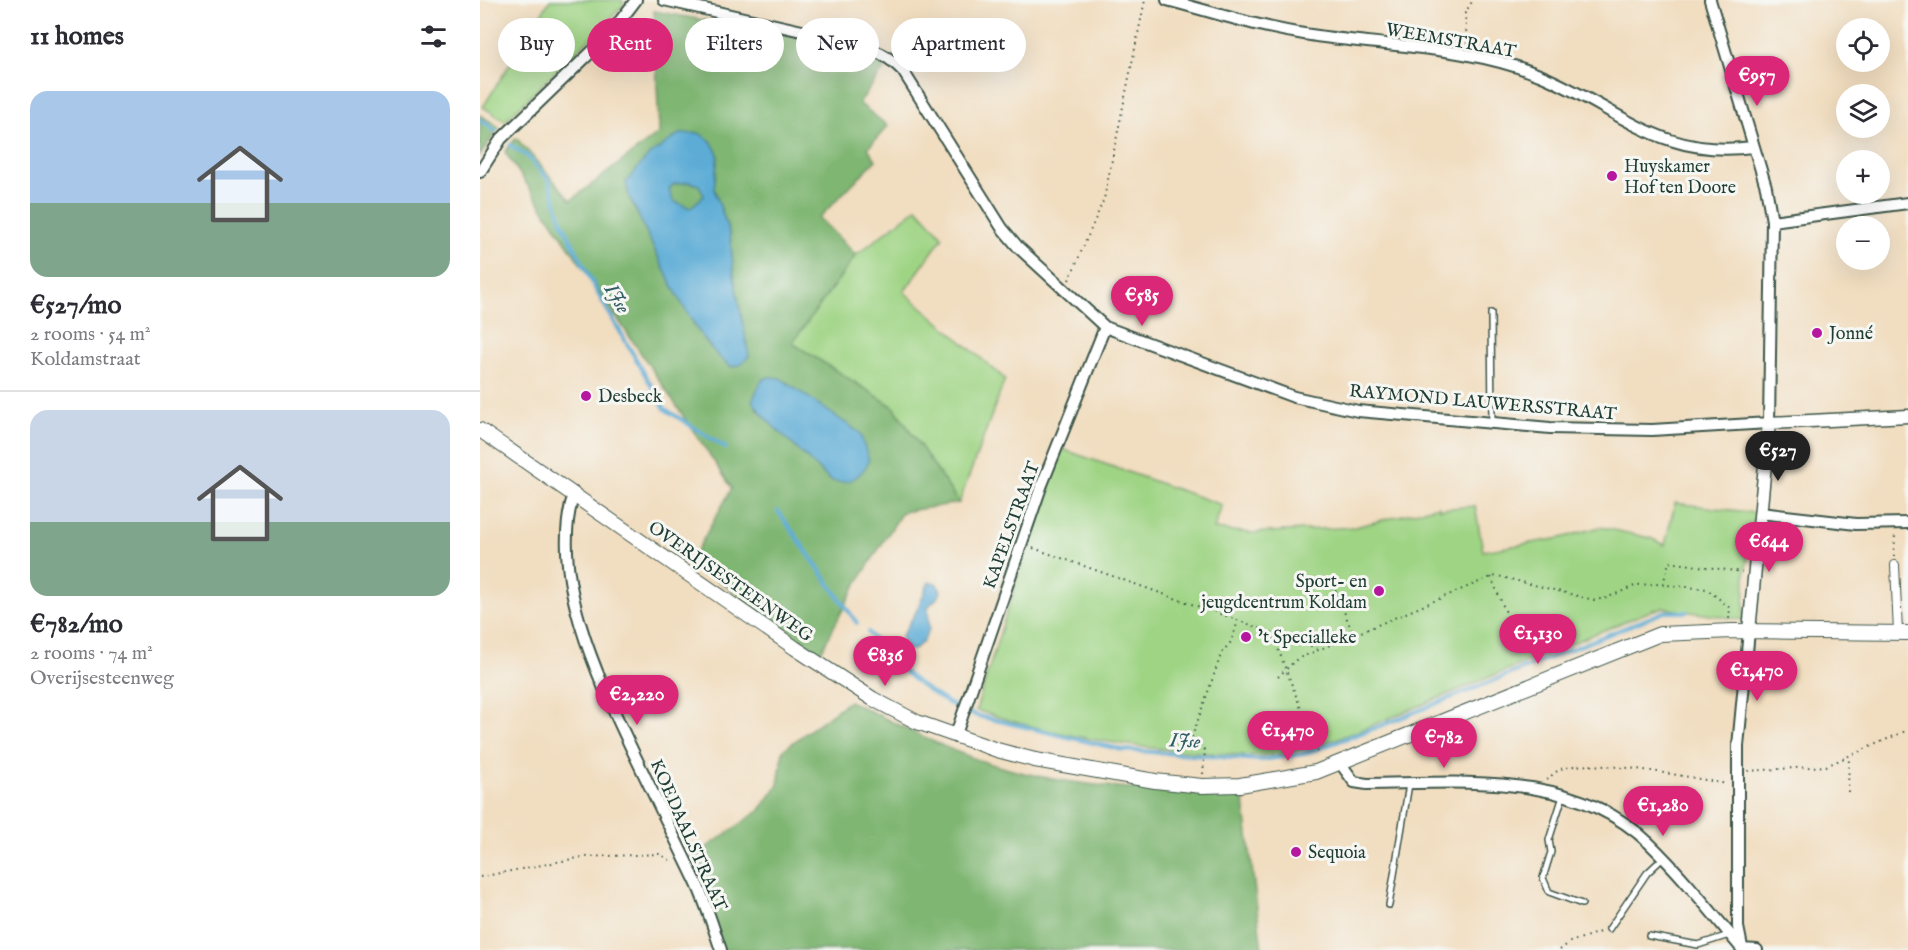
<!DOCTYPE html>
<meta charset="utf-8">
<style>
:root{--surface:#fff;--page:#f2f2f3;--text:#2b2b33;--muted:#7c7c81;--line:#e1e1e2;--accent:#db2777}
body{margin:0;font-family:"IM FELL English",serif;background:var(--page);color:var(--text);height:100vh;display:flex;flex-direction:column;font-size:22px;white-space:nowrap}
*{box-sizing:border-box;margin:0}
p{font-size:20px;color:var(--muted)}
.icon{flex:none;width:33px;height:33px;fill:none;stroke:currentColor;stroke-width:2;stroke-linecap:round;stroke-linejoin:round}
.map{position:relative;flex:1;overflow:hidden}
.panel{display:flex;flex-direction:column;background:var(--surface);width:480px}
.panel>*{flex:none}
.hud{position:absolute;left:18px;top:18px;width:570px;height:54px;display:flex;gap:12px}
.buttons{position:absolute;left:1356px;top:18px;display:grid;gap:12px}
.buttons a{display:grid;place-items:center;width:54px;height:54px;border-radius:50%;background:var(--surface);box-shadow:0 6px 24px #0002;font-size:30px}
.price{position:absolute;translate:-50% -51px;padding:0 14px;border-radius:21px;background:var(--accent);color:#fff;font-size:20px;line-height:39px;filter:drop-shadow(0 2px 3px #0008)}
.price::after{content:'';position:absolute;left:50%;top:36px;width:18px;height:14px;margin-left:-9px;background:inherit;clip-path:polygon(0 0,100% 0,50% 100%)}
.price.selected{background:#222;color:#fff}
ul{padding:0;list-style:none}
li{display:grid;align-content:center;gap:12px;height:318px;padding:0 30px}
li+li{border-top:2px solid var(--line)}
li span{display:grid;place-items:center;height:186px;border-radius:18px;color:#555}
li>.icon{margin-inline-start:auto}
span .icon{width:108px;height:108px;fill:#fffc;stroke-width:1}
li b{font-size:26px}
h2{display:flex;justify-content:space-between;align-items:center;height:72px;padding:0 30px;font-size:26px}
.tag{padding:0 21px;border-radius:27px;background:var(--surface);box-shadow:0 6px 24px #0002;font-size:21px;line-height:54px}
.tag.selected{background:var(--accent);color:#fff}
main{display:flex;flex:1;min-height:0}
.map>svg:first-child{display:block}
.green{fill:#9fd484;stroke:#5f885c;stroke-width:1.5}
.forest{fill:#7fb672;stroke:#4f7a53;stroke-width:1.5;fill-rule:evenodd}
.water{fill:#5cacd6;stroke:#3e7485;stroke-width:1.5;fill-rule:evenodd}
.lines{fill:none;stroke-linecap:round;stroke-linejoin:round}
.stream{stroke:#5cacd6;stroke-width:4}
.service-casing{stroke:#3e5549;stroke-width:8}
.pedestrian-casing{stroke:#3e5549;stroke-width:10}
.minor-casing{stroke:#3e5549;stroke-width:14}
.tertiary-casing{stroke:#3e5549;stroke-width:15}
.secondary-casing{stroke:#3e5549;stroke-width:16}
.path{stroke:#3e5549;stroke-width:2;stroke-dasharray:1.5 4.5;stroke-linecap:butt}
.service{stroke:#fff;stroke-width:5}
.pedestrian{stroke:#fff;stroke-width:8}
.minor{stroke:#fff;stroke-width:10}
.tertiary{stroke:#fff;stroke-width:12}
.secondary{stroke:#fff;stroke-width:14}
.poi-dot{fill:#b5179e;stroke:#f6f6f2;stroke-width:2}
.labels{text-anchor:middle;stroke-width:6;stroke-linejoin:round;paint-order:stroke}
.street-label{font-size:18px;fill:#1f3d34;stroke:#f6f6f2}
.poi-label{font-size:18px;fill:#1f3d34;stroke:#f6f6f2;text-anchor:start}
.water-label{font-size:20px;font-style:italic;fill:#315e65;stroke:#f6f6f2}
</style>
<main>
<section class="panel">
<h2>11 homes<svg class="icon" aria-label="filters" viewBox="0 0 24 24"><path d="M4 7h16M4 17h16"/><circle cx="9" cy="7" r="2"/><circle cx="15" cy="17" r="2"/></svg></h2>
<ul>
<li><span style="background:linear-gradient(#a9c7e8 60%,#7fa58c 0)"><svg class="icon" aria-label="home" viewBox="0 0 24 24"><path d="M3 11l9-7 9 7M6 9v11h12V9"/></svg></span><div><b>€527/mo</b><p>2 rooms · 54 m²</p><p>Koldamstraat</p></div></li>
<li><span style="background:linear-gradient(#c9d6e8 60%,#7fa58c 0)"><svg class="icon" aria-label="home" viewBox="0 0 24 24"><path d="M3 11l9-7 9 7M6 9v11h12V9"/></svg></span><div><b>€782/mo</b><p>2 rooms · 74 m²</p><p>Overijsesteenweg</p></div></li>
</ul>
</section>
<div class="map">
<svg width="1428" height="950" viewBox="0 0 1428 950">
<rect width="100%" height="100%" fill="#f6f6f2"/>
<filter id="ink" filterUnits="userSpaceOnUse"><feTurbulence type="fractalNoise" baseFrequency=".0167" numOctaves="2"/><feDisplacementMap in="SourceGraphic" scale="12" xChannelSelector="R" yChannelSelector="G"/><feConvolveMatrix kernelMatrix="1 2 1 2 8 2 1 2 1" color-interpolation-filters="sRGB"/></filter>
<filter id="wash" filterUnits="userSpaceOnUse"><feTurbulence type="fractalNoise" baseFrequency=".008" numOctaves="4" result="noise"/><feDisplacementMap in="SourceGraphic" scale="24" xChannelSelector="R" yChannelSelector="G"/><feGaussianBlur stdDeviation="1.35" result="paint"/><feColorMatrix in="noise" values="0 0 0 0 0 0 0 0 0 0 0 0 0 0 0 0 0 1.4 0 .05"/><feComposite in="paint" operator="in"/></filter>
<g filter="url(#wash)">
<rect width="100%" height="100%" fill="#f1ddbf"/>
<path class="green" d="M70,0H143V6L25,121L3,107Z
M437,208L463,237L424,292L525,379L479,503L414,407L312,343L376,255Z
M582,449L742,505L734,529L771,533L875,527L959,506V509L995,506L1003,551L1081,538L1120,527L1170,538L1185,545L1195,503L1275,513L1265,574L1264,620L1183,608L1173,610L876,732C849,741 820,752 792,755C771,757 749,754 728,753C651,748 570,735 496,710L549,540Z"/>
<path class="forest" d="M174,11L373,47L406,66L379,103L408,126L388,148L396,160L339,218L376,255L312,343L414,407L479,503L422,512L374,588L340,654L211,561L252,488L25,152L36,138L91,200L179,133ZM238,154L234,189L250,235L254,277L214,324L149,197L146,182ZM300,378L335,403L350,480L276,408Z
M0,115L19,127L0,156Z
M210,182L219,185L224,196L210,208L193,201L188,188L194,184Z
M369,701C406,718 442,738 480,753C569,789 668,790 763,793L782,950H236L203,864L280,810L298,785L303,750Z"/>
<path class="water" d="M219,133L231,141L238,154L234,189L250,235L254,277L269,356L262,364L252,367C214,346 170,238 149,196L146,182L167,157L199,134ZM210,182L219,185L224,196L210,208L193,201L189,189L194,184Z
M289,377L300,378L380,433L389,461C380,478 368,486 350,480L289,422L272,401L282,380Z
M449,582L456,583L461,591L459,596L448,607L449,629L443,642L433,650H428L421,637L436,612Z"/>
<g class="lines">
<path class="stream" d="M0,120L16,131
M30,145L47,156L69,180L82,222L117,292L185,409L246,448
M298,511L377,623
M388,632C414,668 456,702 498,716L643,750L781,760L823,754L898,727L1184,612H1207"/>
</g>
</g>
<g filter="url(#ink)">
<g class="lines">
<defs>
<path id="service" d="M1011,313L1012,423
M1083,796L1069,840L1071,852L1063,878L1069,892L1102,904
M909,905L929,784
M1129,929L1167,873L1183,858
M1169,936L1218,945L1249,935"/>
<path id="pedestrian" d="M1415,565L1418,633"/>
<path id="minor" d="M184,0L375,43C395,50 409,56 423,71L522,228L538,247L625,327L814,397L878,411L1070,428L1172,430L1289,423L1292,221L1286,187L1230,0
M687,0C732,12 778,27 824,34C902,47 988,45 1062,76C1140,109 1180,159 1273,147
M0,172L21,139L130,34L156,0
M1292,221L1428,203
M94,493C67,576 121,684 156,758C176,799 196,840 216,882C226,903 233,927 241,950
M1280,513L1376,524L1428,523
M475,737L561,487L625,327
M861,764L874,782L887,784C983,783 1093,770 1169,843C1202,875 1232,913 1262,949L1277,950
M1262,947L1258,927V746L1269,631"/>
<path id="tertiary" d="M1269,631L1289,423L1428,416"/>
<path id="secondary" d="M0,430L315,648L393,699L437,722L517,750L555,760L675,781L722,786L760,785L836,772L1180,634L1253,631L1428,633"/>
</defs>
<use href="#service" class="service-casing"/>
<use href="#pedestrian" class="pedestrian-casing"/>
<use href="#minor" class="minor-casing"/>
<use href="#tertiary" class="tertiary-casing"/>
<use href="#secondary" class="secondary-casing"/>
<path class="path" d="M987,44L985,13L993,0
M589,280L624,199L665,0
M553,548L839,649
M1414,556L1415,535
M1011,577L1042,651
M851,579L873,634
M1183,584L1189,562L1262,572
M792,633L839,756
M798,677L817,659L1011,577L1018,576L1114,600L1126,598L1157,585L1176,584L1227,589L1250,608L1249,619
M1268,771L1346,766L1428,730
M723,774L725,750L712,737L742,652L751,642L758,621
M1067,780C1071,776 1076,771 1081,769C1109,757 1214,778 1247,784
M1368,792L1369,756
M0,877L103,857L179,854L193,862
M1080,950L1090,942L1120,932"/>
<use href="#service" class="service"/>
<use href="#pedestrian" class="pedestrian"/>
<use href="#minor" class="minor"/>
<use href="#tertiary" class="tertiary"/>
<use href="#secondary" class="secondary"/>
</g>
</g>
<g class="poi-dot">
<circle cx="1132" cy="176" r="6"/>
<circle cx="1337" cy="333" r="6"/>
<circle cx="106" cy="396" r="6"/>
<circle cx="899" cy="591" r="6"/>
<circle cx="766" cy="637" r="6"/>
<circle cx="816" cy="852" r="6"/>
</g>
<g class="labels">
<g class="street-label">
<text transform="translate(971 40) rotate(10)" y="6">WEEMSTRAAT</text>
<text transform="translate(1003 402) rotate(5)" y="6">RAYMOND LAUWERSSTRAAT</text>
<text transform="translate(531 525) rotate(-70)" y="6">KAPELSTRAAT</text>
<text transform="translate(251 581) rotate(35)" y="6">OVERIJSESTEENWEG</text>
<text transform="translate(209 835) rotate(66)" y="6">KOEDAALSTRAAT</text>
</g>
<g class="poi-label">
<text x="1144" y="172">Huyskamer<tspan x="1144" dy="21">Hof ten Doore</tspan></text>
<text x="1349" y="339">Jonné</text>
<text x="118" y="402">Desbeck</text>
<text x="887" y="587" text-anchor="end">Sport- en<tspan x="887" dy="21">jeugdcentrum Koldam</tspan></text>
<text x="778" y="643">'t Specialleke</text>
<text x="828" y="858">Sequoia</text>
</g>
<g class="water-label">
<text transform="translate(138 298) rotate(60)" y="7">IJse</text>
<text transform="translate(705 740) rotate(4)" y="7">IJse</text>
</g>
</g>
</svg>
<div class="buttons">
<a><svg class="icon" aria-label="locate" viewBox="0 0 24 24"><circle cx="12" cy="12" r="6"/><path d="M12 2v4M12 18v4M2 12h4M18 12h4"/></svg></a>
<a><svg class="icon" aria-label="layers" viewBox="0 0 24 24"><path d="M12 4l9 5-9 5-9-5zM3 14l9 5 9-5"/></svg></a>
<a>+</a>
<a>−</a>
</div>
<b class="price" style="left:1277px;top:107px">€957</b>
<b class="price" style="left:662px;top:327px">€585</b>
<b class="price selected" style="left:1298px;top:482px">€527</b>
<b class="price" style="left:1289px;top:573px">€644</b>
<b class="price" style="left:1058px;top:665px">€1,130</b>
<b class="price" style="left:405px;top:687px">€836</b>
<b class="price" style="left:1277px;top:702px">€1,470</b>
<b class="price" style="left:157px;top:726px">€2,220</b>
<b class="price" style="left:808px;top:762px">€1,470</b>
<b class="price" style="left:964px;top:769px">€782</b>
<b class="price" style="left:1183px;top:837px">€1,280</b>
<div class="hud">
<a class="tag">Buy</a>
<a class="tag selected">Rent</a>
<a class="tag">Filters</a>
<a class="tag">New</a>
<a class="tag">Apartment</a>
</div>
</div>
</main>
